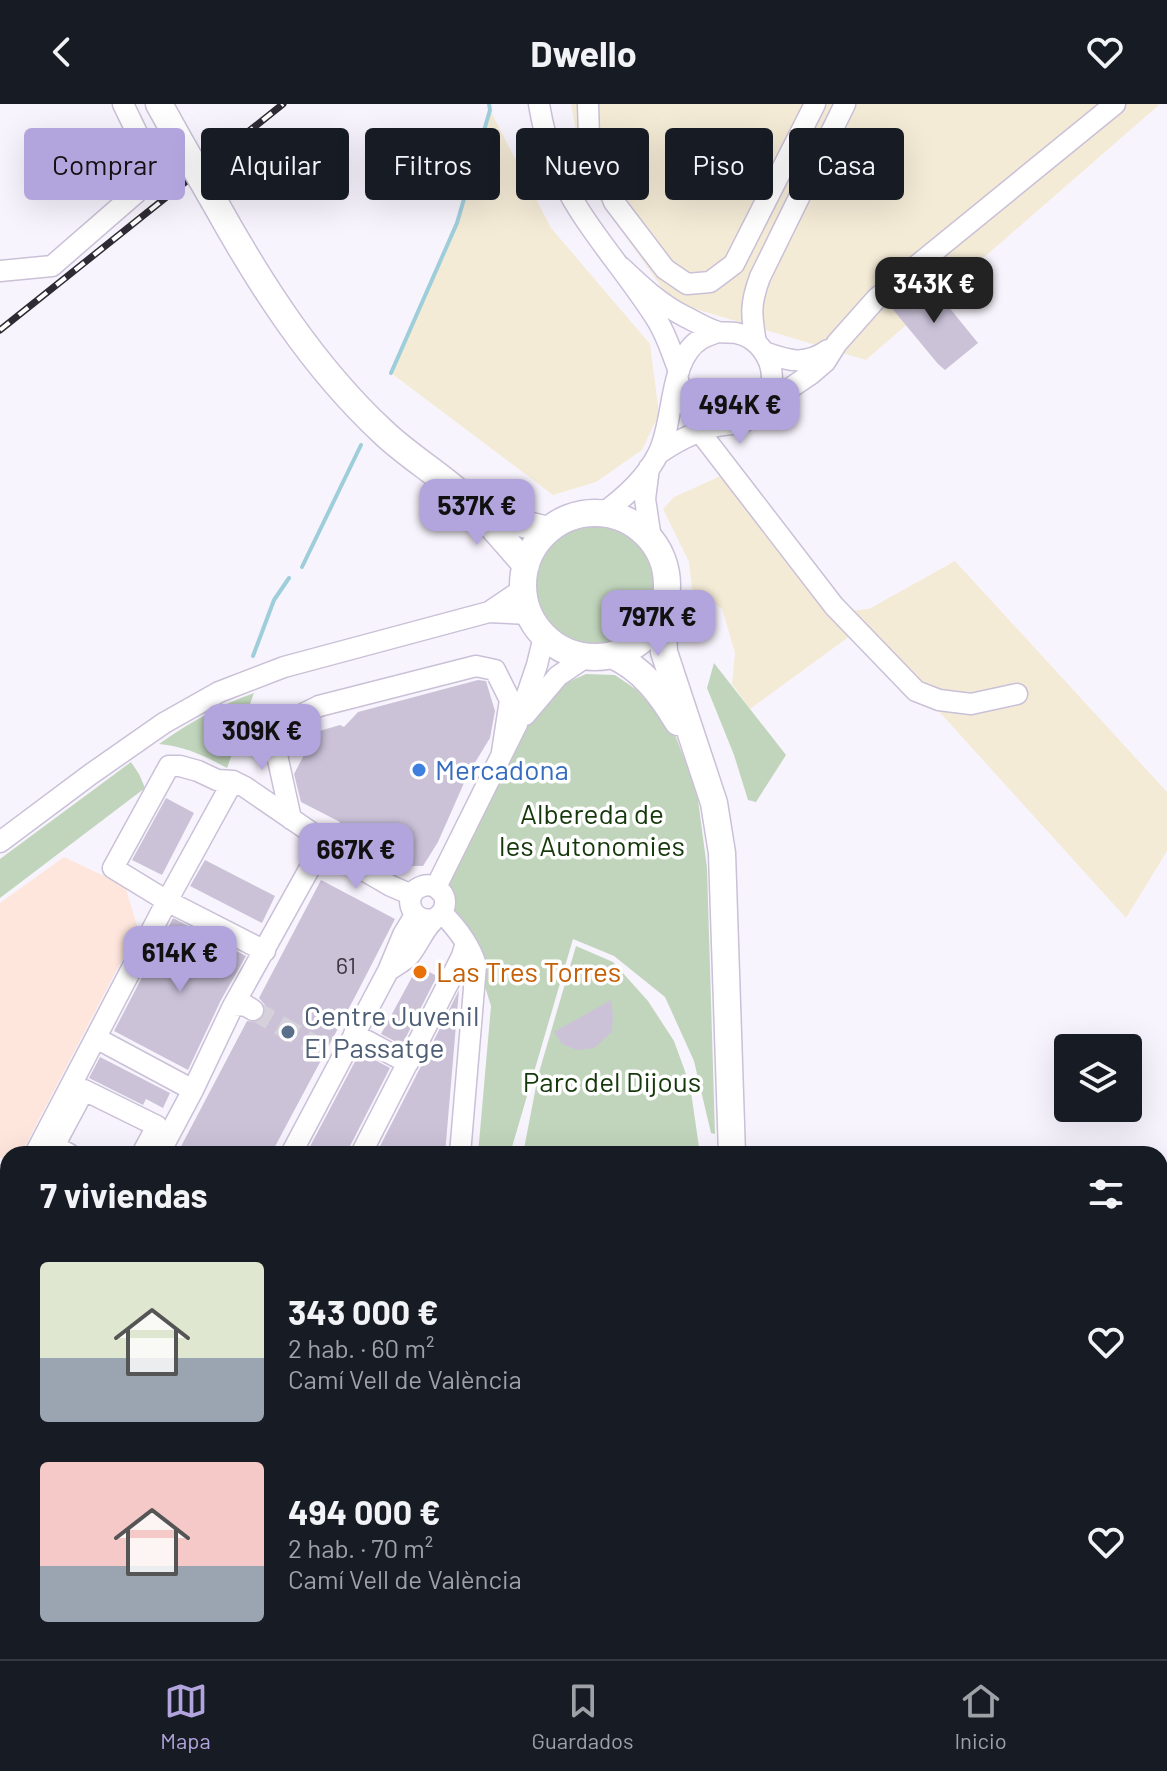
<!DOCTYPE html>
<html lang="es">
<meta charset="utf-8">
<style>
:root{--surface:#171b24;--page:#242831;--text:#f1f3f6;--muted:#9ea1a6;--line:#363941;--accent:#b2a5dd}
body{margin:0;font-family:Barlow,sans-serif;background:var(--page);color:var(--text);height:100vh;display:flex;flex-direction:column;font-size:30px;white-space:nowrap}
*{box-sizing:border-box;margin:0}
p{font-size:26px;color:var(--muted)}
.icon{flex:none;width:44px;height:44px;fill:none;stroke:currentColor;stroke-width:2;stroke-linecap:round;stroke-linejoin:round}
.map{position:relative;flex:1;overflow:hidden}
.details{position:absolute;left:0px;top:1042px;width:1168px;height:514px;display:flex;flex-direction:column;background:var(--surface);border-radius:24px 24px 0 0;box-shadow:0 8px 32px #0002}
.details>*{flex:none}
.hud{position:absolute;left:24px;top:24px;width:1120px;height:72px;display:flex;gap:16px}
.fabs{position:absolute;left:1054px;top:930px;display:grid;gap:16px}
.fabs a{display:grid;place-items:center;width:88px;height:88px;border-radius:8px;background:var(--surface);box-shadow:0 8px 32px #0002;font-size:40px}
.price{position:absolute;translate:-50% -68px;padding:0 18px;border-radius:16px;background:var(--accent);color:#111;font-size:26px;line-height:52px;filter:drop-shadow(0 2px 4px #0008)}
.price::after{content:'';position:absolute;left:50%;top:48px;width:24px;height:18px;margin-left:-12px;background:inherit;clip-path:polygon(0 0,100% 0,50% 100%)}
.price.active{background:#222;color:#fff}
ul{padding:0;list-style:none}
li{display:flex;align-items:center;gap:24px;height:200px;padding:0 40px}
li span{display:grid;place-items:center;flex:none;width:224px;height:160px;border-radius:8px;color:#555}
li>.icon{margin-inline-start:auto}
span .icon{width:96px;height:96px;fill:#fffc;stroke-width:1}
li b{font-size:34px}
h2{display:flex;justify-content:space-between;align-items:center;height:96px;padding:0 40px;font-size:34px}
.chip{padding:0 28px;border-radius:8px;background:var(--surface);box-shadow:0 8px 32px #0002;font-size:28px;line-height:72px}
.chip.active{background:var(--accent);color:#111}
header{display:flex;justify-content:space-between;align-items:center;height:104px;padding:0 40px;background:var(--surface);font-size:36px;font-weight:700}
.tab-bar{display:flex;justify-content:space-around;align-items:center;height:112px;border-top:2px solid var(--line);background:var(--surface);font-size:22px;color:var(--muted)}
.tab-bar a{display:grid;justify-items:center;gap:4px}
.tab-bar .active{color:var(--accent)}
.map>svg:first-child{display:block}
.industrial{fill:#f4ebd6}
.education{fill:#fee6dc}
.green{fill:#c1d5bc}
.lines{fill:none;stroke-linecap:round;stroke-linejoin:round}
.stream{stroke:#9fcedb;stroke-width:4}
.building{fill:#cbc2d8}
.minor-tunnel{stroke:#d5d1da;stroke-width:20;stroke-dasharray:20 10;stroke-linecap:butt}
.minor-casing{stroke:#cac0d7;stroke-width:23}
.major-casing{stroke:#cac0d7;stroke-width:29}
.minor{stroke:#fff;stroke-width:20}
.major{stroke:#fff;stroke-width:26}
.rail-casing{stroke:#2f2b34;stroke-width:7}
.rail{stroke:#fff;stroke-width:4;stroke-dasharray:12;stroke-linecap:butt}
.major-bridge-casing{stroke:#cac0d7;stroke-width:29;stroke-linecap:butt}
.major-bridge{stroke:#fff;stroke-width:26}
.shop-dot{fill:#3f7fe0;stroke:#fff;stroke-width:3}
.food-dot{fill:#e8710a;stroke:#fff;stroke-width:3}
.service-dot{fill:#5c6f8a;stroke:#fff;stroke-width:3}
.labels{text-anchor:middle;stroke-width:7;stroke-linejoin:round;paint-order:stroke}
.number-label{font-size:24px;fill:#3d3844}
.shop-label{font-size:28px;fill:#366cbe;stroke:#fff;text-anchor:start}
.park-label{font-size:28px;fill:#15380b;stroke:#fff}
.food-label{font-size:28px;fill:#c56008;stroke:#fff;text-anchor:start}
.service-label{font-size:28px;fill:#4e5e75;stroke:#fff;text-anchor:start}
</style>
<header><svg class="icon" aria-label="back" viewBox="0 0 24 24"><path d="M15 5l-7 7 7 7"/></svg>Dwello<svg class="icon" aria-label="heart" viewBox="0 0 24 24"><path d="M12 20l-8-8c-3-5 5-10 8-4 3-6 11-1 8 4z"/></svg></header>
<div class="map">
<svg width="1167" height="1555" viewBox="0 0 1167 1555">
<rect width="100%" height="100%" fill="#f8f4fd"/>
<path class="industrial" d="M571,0H1160L866,256L672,198L584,74Z
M490,6L551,124L650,240L659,310L642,346L596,378L553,391L391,269L457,119Z
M725,370L854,529L750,605L732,580L735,549L722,505L692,485L689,458L663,405L674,393Z
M955,457L1167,688V747L1126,814L848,507L869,505Z"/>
<path class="education" d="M64,753L125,782L138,825L21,1050H8V1056L5,1057L0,1053V799Z"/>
<path class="green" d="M532 481a63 63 0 1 1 126 0a63 63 0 1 1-126 0Z
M714,559L786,651L756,698L748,696L734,651L707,584Z
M586,570L615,571L637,586L674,628L697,688L707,764L715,1030L711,1029L694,957L665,893L614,852L573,835L510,1050H478L491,902L473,844L449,811L444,781L523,623L557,583Z
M254,589L227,664C205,652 184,642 159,640C189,619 220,601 254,589Z
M131,658L139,670L145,684L0,794V755Z
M576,842L613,858L648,897L674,937L690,981L700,1050H523L538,972Z
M387,1548H447L446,1555H386Z
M627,1548H724V1555H617L621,1550Z"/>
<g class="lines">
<path class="stream" d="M391,269L457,119L490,6L489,0
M302,463L361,341
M253,552L274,496L289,474
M1160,1538L1167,1540"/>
</g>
<path class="building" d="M926,175L978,239L945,266L938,260L890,202Z
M478,576L486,577L495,607L490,634L468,670L438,738L423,762H403L335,727L340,718L301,698L294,670L316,628L340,621L344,623L358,608Z
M166,694L194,709L162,771L132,756Z
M205,756L275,792L262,819L190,782Z
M321,776L395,815L358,887L271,1050H177L247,917L258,918L264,912L265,901L259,894Z
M173,814L246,852L221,896L188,966L114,927Z
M418,862L437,872L402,941L381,930Z
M459,886L445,1050H376L420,964Z
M611,896L613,912L612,928L594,944L577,946L562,940L554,928Z
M360,948L390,964L349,1044L348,1050H306Z
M100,953L170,989L163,1004L146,995L143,1001L89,974Z"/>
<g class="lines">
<path class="minor-tunnel" d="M253,906L325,947"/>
<defs>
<path id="minor" d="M539,0C545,38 560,77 581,109C605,146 634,179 657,216C667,232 672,250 679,267
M588,0L589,32L614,98L665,165L687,180L710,178L734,160L815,0
M621,163C640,181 660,200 684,212C694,217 707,225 718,228C724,229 730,228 736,229C757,233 772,253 772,274C771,289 766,302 754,311C742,322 728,319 713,323C691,330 677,337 658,350
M0,167L52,162L136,89L140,35L123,0
M756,239C751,210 750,200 760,173L845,0
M764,248C789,257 805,262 828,246
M678,275C681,302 693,313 718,322
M764,302L811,270L825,258L837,239L877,194L1115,0
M700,328L834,502L916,587L939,596L971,600L1017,590
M649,364L645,395L651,435
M603,409C624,394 646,374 658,350C675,318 668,254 701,235C706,232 713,230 718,228
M489,508L523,485
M525,611L558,572L586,553
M291,715L277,651L299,612L319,602L476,562L495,566L510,596L502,648
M0,738L91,670L164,619L219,588L284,563L489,508L529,510
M436,783L517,620L537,561L544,532
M442,809C457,824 470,841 476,861L460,1050
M265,847L167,797L113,764L169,662H180L198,667L217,676L233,677L245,683L312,729L322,742L391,782L412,791
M391,865C396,861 402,858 407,854C417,844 422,828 432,818C436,813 442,811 444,804C446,798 445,791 440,787C436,782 429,780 423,782C401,788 409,820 434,815
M233,902L245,901L253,906
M354,930L408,959
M96,934L193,986
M35,1050L167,797L233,677
M69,1050L54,1042L84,986L157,1022L142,1050
M159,1050L193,986L233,902L322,742
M291,1050L388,867L403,831L415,811
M361,1050L454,868L462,852L466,839
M0,1072L8,1077
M0,1223L8,1217
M0,1305L8,1299
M0,1334L8,1338
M0,1412L8,1405
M0,1449L8,1453
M179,1548L184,1555
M28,1555L32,1548
M159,1555L162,1548
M239,1555L251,1548
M385,1555L386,1548"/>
<path id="major" d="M159,0L183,43
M214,97C260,180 313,263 383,328C408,352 439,370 464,393C486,414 506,438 526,461
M481,403L503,415L548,426
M523 481a72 72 0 1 1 144 0a72 72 0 1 1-144 0Z
M662,508L664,548L714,699L722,749L732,1050
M612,551C643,565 661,590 678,618
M748,1548V1555"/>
</defs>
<use href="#minor" class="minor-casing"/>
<use href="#major" class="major-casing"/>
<use href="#minor" class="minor"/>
<use href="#major" class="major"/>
<defs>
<path id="rail" d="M0,226L283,0"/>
</defs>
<use href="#rail" class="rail-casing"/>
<use href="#rail" class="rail"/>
<defs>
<path id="major-bridge" d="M183,43L214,97"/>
</defs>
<use href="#major-bridge" class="major-bridge-casing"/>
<use href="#major-bridge" class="major-bridge"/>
</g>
<circle class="shop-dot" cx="419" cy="666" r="8"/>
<circle class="food-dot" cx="420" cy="868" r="8"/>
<circle class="service-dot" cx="288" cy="928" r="8"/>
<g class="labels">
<g class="number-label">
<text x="346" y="870">61</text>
</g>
<g class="shop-label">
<text x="435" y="676">Mercadona</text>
</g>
<g class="park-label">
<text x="592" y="720">Albereda de<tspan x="592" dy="32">les Autonomies</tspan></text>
<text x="612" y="988">Parc del Dijous</text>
</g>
<g class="food-label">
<text x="436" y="878">Las Tres Torres</text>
</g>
<g class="service-label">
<text x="304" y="922">Centre Juvenil<tspan x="304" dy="32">El Passatge</tspan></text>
</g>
</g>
</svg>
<div class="fabs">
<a><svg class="icon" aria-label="layers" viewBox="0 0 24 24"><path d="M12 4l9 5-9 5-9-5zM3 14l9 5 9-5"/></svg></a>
</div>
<b class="price active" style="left:934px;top:221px">343K €</b>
<b class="price" style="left:740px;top:342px">494K €</b>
<b class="price" style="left:477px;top:443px">537K €</b>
<b class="price" style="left:658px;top:554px">797K €</b>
<b class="price" style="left:262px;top:668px">309K €</b>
<b class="price" style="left:356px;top:787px">667K €</b>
<b class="price" style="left:180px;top:890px">614K €</b>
<div class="hud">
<a class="chip active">Comprar</a>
<a class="chip">Alquilar</a>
<a class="chip">Filtros</a>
<a class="chip">Nuevo</a>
<a class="chip">Piso</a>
<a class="chip">Casa</a>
</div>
<section class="details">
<h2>7 viviendas<svg class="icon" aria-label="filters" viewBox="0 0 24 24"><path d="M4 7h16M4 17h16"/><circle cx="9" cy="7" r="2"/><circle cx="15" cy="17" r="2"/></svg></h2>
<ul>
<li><span style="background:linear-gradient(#dfe7d0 60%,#9aa5b1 0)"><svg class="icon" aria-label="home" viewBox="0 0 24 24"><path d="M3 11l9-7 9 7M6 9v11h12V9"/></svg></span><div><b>343 000 €</b><p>2 hab. · 60 m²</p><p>Camí Vell de València</p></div><svg class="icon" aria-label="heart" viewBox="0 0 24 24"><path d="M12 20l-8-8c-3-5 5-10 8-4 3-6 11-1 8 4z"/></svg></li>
<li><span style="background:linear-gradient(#f6c9c9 65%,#9aa5b1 0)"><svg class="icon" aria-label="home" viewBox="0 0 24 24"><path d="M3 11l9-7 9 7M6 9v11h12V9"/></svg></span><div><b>494 000 €</b><p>2 hab. · 70 m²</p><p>Camí Vell de València</p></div><svg class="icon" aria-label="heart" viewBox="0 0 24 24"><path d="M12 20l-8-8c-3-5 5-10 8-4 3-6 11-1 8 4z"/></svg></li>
</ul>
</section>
</div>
<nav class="tab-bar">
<a class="active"><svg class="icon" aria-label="map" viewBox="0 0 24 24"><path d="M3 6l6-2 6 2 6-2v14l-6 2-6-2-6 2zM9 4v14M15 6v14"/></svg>Mapa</a>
<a><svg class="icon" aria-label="saved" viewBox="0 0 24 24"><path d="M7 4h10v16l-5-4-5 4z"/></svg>Guardados</a>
<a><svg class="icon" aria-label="home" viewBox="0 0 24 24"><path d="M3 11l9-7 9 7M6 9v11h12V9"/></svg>Inicio</a>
</nav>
